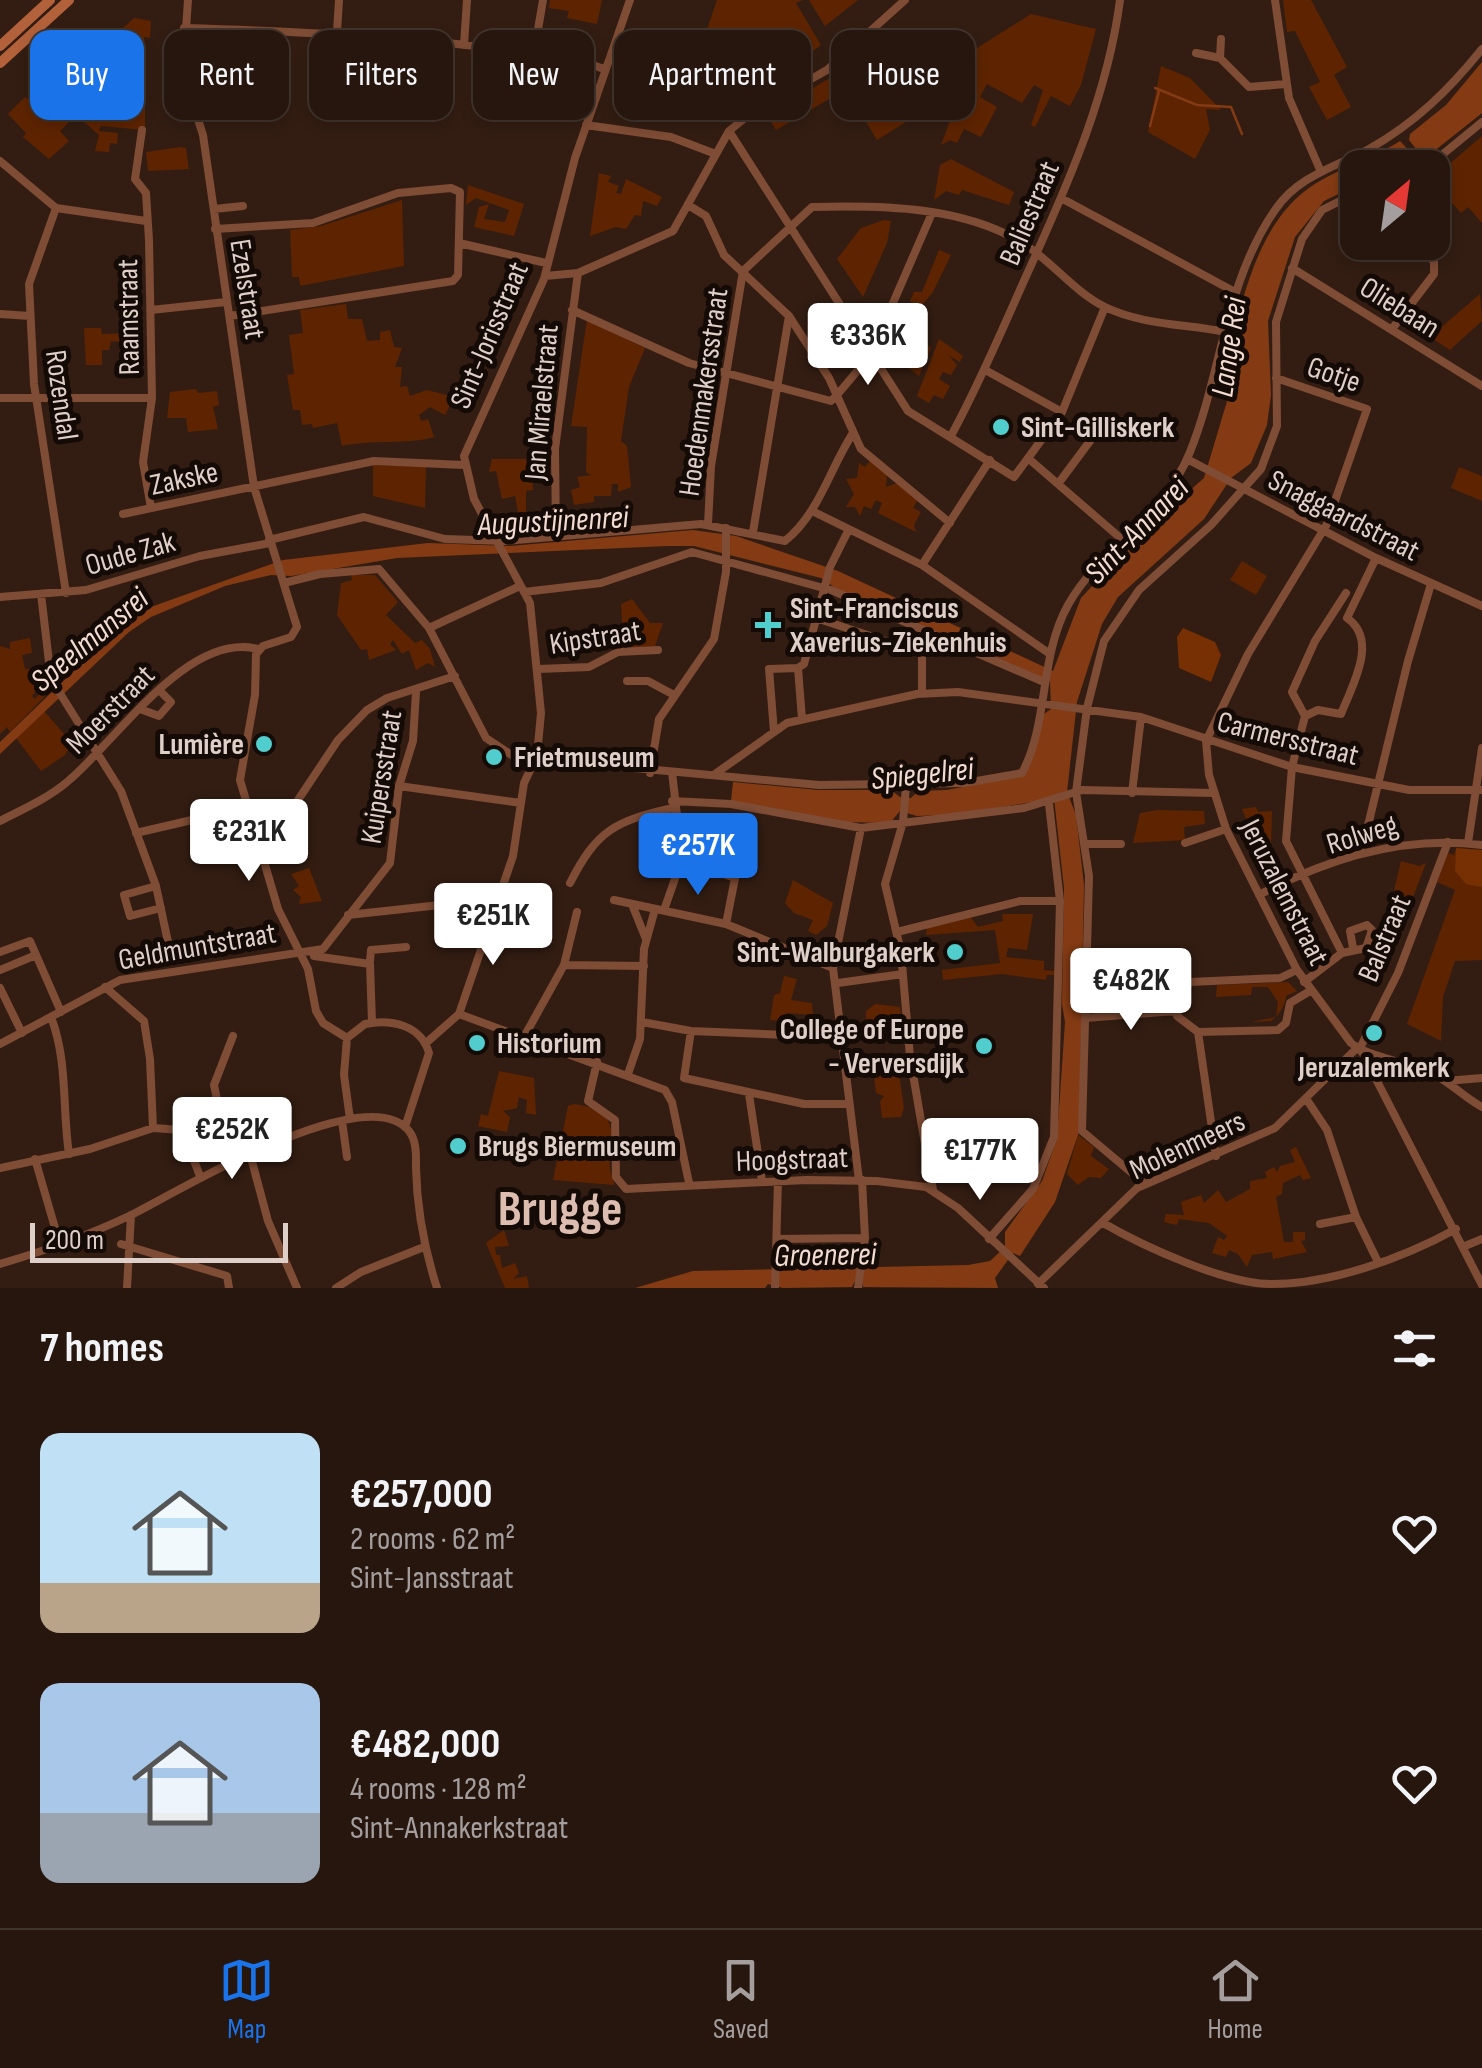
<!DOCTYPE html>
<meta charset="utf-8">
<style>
:root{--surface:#26160e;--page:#2e1f17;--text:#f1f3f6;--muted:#a49f9e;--line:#42352e;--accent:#1a73e8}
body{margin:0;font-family:"Sofia Sans Condensed",sans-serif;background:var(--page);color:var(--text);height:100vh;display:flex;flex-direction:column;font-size:38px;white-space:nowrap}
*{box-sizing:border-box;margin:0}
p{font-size:32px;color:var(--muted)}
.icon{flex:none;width:55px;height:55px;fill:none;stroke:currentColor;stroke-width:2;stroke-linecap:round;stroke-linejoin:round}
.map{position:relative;height:1288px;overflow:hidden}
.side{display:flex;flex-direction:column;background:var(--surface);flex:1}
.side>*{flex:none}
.banner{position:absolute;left:30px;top:30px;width:1422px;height:90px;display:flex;gap:20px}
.needle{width:65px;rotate:29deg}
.fabs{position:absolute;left:1340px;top:150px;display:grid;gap:20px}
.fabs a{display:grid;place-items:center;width:110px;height:110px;border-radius:20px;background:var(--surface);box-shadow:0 5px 15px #0003,0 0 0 2px var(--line);font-size:50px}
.scale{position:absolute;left:30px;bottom:25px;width:258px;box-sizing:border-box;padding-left:10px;border:5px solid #decfc8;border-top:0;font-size:28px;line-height:35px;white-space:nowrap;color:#decfc8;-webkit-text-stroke:8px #140a06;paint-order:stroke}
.price{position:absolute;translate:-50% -85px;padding:0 22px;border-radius:10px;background:#fff;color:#222;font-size:32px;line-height:65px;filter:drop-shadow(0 2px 5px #0008)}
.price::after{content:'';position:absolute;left:50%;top:60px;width:30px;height:22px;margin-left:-15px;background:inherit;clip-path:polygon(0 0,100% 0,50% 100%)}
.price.current{background:var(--accent);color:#fff}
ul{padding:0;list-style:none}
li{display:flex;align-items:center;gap:30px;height:250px;padding:0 40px}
li span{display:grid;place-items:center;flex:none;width:280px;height:200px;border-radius:20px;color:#555}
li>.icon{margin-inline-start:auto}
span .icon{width:120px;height:120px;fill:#fffc;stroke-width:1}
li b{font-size:42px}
h2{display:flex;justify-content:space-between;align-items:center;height:120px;padding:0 40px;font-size:42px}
.chip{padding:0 35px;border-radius:20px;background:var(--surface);box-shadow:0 5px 15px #0003,0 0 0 2px var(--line);font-size:35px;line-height:90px}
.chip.current{background:var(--accent);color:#fff}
.dock{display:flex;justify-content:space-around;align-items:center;height:140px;border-top:2px solid var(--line);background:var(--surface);font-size:28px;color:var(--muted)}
.dock a{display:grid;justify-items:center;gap:5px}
.dock .current{color:var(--accent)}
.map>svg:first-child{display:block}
.green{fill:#5e2401}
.forest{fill:#773003}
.water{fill:#843b14}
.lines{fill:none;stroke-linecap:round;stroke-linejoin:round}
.stream{stroke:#843b14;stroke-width:2.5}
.street{stroke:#7f4c35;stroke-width:8}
.secondary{stroke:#b2613a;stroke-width:10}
.poi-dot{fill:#52cdcd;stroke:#140a06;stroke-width:4}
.labels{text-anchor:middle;stroke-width:10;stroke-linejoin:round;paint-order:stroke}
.street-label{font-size:30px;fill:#decfc8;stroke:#140a06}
.poi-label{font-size:30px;font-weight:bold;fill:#decfc8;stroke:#140a06;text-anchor:start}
.water-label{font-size:32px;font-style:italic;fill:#f2dcd2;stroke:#140a06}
.town-label{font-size:50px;font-weight:bold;fill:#dcbdaf;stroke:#140a06}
</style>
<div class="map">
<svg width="1482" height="1288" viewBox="0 0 1482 1288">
<rect width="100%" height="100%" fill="#331d12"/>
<path class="green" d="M550,0H602L597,24L567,18L569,11L549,8Z
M717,0H803L796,3L821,45L781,75L786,85L777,90L755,59L736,70L719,46L703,41Z
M809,0H858L825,26Z
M1283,0H1311L1347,67L1334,75L1351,107L1327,120L1309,87L1320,82L1295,31L1287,32Z
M1031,14L1096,29L1081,85L1070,106L1051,96L1035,127L1031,125L1043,90L1034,85L1022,103L987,84L980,97L997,107L981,137L964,129L957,143L950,140L941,145L977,48Z
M134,18L151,21L150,38L144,37L146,56L114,59L145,86V130L101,126L99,131L118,133L117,144L110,143L109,152L95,151L99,135L76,115L60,131L69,141L49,159L23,137L26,133L8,114L25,97L29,100L38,92L30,83L56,61L59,66L74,52L84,63Z
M701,49L735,99L732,102L712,82L708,87L713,92L709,105L713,108L707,117L676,111Z
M1161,66L1190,78L1221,110L1206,109L1210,130L1195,159L1148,132Z
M834,76L846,89L776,130L766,114Z
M889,88L909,120L877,140L857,107Z
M1482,136V223L1468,207L1461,213L1452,203L1437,219L1433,213V178Z
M181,147L186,148L189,169L148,171L146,152Z
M951,159L1014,192L1009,205L962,190L959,195L946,191L934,200L940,165Z
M599,173L611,176L608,182L619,186L616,193L621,194L626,179L662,197L657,206L643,201L641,216L635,215L626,229L616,227L590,236Z
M468,185L524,204L514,236L474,227L479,207L489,204L484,219L505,222L509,210L476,198L466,205Z
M402,200L404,266L300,286L299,277H292L290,230L321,226Z
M884,220L891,221L887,243L863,297L837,259L861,228Z
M939,250L951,255L933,292L918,310L910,301L914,292H922Z
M1480,294L1482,321L1450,350L1430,337Z
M346,304L348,319H362L367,341L380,340V332L390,330L394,347L402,348L395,367H402L400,387L407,386L410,396L427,390L454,397L445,415L430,407L419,415L421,421L428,419L434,437C407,445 373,439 342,446L337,423L313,428L312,424L302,425L300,410H293L287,375L294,374L289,335L303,333L300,310Z
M587,320L645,348L629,387L621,441L627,446L631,487L618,492V484H612L611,496H594V502L574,505L571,490L580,487L577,477L591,475L586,472L587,427L571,426Z
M902,320L931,348L919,376L901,362L900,353L914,347L901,333Z
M84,328H101L102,334L135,333L136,343L111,341L109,350H102V365H86Z
M939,339L963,356L960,362L948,355L957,365L951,375L943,372L939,379L950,386L943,399L934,395L929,403L917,396Z
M196,389L198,393L217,391L219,405L213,407L218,429L188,432L186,418H167L170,392Z
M492,459H529L527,477L532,478L533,490L526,491V516L519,518L515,496L502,499L496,471L489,472Z
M870,461L887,475L886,487L897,483L918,500L913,508L921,512L914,525L916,532L878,513L882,503L876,500L871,509L864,506L860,516L855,507H846L854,494L846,479L857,478L859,463L865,467Z
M373,465L426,467L425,508L373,496Z
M1459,467L1482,476V501L1451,488Z
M1242,561L1267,576L1256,595L1230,580Z
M351,575H375L398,602L386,615L415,643L422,640L430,649L435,667L428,663L416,670L409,650L402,654L393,640L390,644L396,650L369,660L367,649L361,650L337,615L341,583L352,580Z
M632,599L650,623H663L655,646L631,648L629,636L623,637L621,604Z
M30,638L32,653L22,655L25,669L44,668L47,679L32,696L35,699L49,682L52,689L10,732L7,727L0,734V646L10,649V642Z
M44,711L72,743L65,755L41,771L16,738Z
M1256,807L1258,812L1272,811L1271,844L1258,848L1242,809Z
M1157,810L1204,811L1205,824L1184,827L1185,840L1133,843L1140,813Z
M1456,848L1482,850V960L1455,961L1443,997L1441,1041L1407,1024L1455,890L1437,882L1448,853L1454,855Z
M1401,861L1419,866L1426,863L1405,918L1389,912Z
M309,868L322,901L299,904L301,897L293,890L299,886L291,874Z
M793,880L833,903L827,926L816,935L808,931L813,920L794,913L785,903Z
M1002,914H1033L1027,950L1008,948L1006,957L1044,961V970L1055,971V975H1047L1046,980L1002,974L943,980L942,970L1000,963L995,930L926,935L927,928L969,915L978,927L1003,921Z
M784,976L797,979L791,1000L812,1003L813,1015L787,1013L786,1022L770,1020L774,995L780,993Z
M1288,982L1297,991L1286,996C1286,1003 1279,1016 1271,1021L1251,1022L1276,1017L1278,1002L1268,987H1252L1251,995L1216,997L1217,985Z
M875,1004L900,1007L902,1020L894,1021L896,1030L876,1032V1026L866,1027V1011Z
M499,1071L534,1078L536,1115L526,1113L527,1100L519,1097L517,1108L503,1111L510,1117L507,1132L478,1126L481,1114L488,1116Z
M899,1074L904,1108L901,1117L882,1118L880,1101L884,1096L876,1093L874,1075Z
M574,1104C612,1109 616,1128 610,1161C608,1171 614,1175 614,1185L553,1180L568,1106Z
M1078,1135L1094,1147L1091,1156L1109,1169L1101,1178L1089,1177L1078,1185L1067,1174Z
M1296,1147L1311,1178L1303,1180L1300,1175L1283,1183L1282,1194L1276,1197L1284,1242H1293V1232H1305V1240L1301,1241L1307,1252L1273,1259L1272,1252L1252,1255L1247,1267L1238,1254L1229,1250L1226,1257L1212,1253L1218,1237L1224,1240L1227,1236L1209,1223L1179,1219L1177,1225L1164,1222L1166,1214L1184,1215L1181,1202L1201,1195L1204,1203L1218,1190L1226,1202L1250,1189V1181L1267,1178L1265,1172L1274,1167L1277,1172L1280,1166L1295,1162L1290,1150Z
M504,1230L509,1246L495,1247L496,1255H500L502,1268L515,1263L519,1273L513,1279L527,1276L529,1288H505L486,1243Z"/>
<path class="forest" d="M1183,628L1215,642L1221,655L1211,682L1179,668L1177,637Z
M1456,848L1482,850V887L1466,884L1455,871Z"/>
<path class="water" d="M1482,62V113L1433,152L1421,155L1409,140L1410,134L1446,105Z
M1400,141L1416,158L1411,164L1358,168L1357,185L1324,201L1295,237L1268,321L1271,395L1267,425L1251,463L1231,478L1204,519L1118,597L1102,624L1077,702L1067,792L1076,815L1084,885L1079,1132L1055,1202L1020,1256L1013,1253L995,1278L998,1288L863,1287L862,1281H855L852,1287L783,1288L768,1284L765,1288H635L693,1271L968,1265L990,1261L1005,1247V1232L1042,1181L1057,1139L1065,1022L1062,1004L1064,888L1054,798L963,814L917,816L900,811L890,823L845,822L731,801L733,782L818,790H891L900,797L911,798L918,791L947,790L1024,775L1041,716L1051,709L1050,681L837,589L821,578L694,546H668L397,558L291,576L271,575L225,586L151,617L129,632L0,754V742L108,638L148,608L283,560L428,543L510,546L693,530L736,536L838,571L1053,671L1081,598L1137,537L1204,478L1237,368L1228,356C1242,301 1257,228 1305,191C1332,170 1370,160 1400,141Z"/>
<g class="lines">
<path class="stream" d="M1155,88L1197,105L1231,107L1242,134
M1150,126L1159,91"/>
<path class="street" d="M188,0L183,73L203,135L254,487L297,627L291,637L263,646L256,654L255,695L240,780L278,909L308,969L316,1011L323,1023L347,1038
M1275,0L1289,98L1321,172
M184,28C282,31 378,35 476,46C519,51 564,54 604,69
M337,32L339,0
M1221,39L1220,58L1249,87L1286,84
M464,45L467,0
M534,53L543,0
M1196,53L1220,58
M208,87L231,86
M586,125L671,137L713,153
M142,130L135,179L146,193L149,240L152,398L143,462L151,508
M729,131L908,411L1014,477L1062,412L1105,307
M0,161L56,208L146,221
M1426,168L1482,122
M1061,198L1235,292
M688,205L706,216L724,255L789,316L829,378L861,449L950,523
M56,208L29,284L34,384L66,593
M214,209L243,206
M215,229L313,223L398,193L451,188L460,192L458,275L453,281L230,316
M459,243L546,263
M1292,268L1482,386
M545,276L578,273L673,231L729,131L751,113L827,70L905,0
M151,310L226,302
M572,310L689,363L831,401L837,395
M0,314L30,316
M1392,329L1434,274V262L1417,242
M987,371L1062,412
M1276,378L1367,409L1327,524L1248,654L1206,741L1209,775L1226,829L1297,970L1351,1043C1371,1059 1415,1062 1442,1079C1455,1087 1467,1099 1482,1107
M837,395L870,356L932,213
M0,398H152
M952,434C983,377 1006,320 1033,261C1071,177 1108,92 1120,0
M1029,459L1125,542
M1187,459L1376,558L1482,606
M1058,484L1090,441
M812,511L922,565L1050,654
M123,514L374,461L464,465
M708,524L711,466L743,271L812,207C882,205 967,206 1027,246C1054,264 1075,292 1105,307C1142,325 1186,324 1225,332
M753,532L789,316
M556,535L555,449L578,273
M269,540L364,517L445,539L504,541L701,524L785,541C820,512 829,470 853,433
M922,565L990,460
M284,583L320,574L379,569L429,628L486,738L531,768
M831,590L1044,682
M524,592L601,583L692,552L827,589
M41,594L51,679L121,791L156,886L168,942
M0,597L86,590L200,556L270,543
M816,618L922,653V693
M429,628L520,586
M798,668L804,664L830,567L848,531
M539,669L589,667L618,652L658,650
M627,681H648L674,695
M140,709L159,716L171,702L159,690
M1305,716L1318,710L1341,714C1352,686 1379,640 1347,618L1376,558
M774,732L769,669L798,668L802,719
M534,764L581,763L819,785L965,783L1022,773C1049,723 1039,657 1068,605C1100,548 1165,516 1190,452C1222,372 1225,282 1275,210C1298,176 1335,167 1369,149C1415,123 1449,90 1482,49
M650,773L659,719L714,639L726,572V528
M715,774L787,723L917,694L958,692L1141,717L1292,767L1409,790H1482
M399,786L521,803
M906,786L903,822L885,884L901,952L910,1057L933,1190
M1132,793L1141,717
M672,801L731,804L861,828L1024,808L1082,790L1213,793
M642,816L650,840L682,851
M0,821C23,809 47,799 67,782C115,743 187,631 258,649
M136,833L239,809
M253,834L292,809L338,740L367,710L387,698L455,676
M1185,843L1226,829
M1468,843L1482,748
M1086,844H1121
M1361,854L1408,661L1431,584
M682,859L735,878L726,924
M570,883C597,830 615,821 673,808
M156,886L124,895L130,916L161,908
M1259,895C1328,858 1404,835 1482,845
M614,900L726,924L833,968
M633,907L646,939
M664,910L682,859L672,772
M348,915L440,905L491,919
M897,932L1020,901H1060
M0,952L30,941L61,1012
M1342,953L1286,841L1292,767L1305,716L1292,692L1315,641L1346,593
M314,956L370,964L372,1022
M370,961L371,950L406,947
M564,965L644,966
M0,970L36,955
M1297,970L1280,978L1190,982L1176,1004L1177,1016L1198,1032L1278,1030L1286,1023L1290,1003L1310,991
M1304,982L1342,953L1366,948L1372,930L1367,925L1350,931L1353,948
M838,983L903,974
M105,987L144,1021L150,1059L153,1128
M0,988L22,1033
M459,1014L513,856L524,783L537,756L541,713L530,603L474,499L464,456L544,279L575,158L630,0
M459,1014L665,1090L672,1102L689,1183
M51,1017C68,1061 62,1107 69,1154
M1085,1018L1176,1011
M642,1022L691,1031L838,1037
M691,1031L684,1078L804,1104H849
M1198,1032L1216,1156
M524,1037L564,965L577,912
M426,1043L459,1014
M0,1044L120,980L323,949L390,863L399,786L413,741L416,692
M1359,1050L1398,973L1448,842
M1362,1052L1482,1285
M597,1062L588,1101L615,1120L616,1177L626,1189L806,1180L877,1181L926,1187L958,1208L1044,1288
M628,1074L640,1039L644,949L655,909
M1446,1081L1482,1078
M749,1094L762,1181
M1307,1100L1327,1130L1356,1217L1378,1262
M350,1119L344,1075L347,1038L365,1024C392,1019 421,1025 429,1053L405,1127
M342,1121L347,1157
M250,1154L268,1221L297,1288
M35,1159L60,1245
M230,1162L214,1085L233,1036
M0,1168L90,1149L153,1128L182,1130L200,1176
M859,1180L833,968L861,828
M1145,1184L1082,1131L1089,876L1076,792L1087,708L1104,641L1139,590L1211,525L1261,469L1277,426L1276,322L1302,239L1322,210L1358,192
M1103,1223C1143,1246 1225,1284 1271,1284C1332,1284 1403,1258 1456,1229
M1320,1224L1356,1217
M777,1239L865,1238
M989,1239L1033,1189L1054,1137L1060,901L1049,804
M121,1244L227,1276L229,1288
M1465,1246L1482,1239
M0,1264C44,1251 87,1236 129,1216C176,1193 366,1077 409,1131C417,1141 416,1156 416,1168C417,1210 424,1248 437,1288
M1038,1284L1137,1188L1275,1128L1357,1048
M127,1288L131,1215
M336,1288L361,1272L424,1247
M775,1288L778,1180
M858,1288L865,1238L862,1180"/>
<path class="secondary" d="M0,46L50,0
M0,63L69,0"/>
</g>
<g class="poi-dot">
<circle cx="1001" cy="427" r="10"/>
<path d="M763 610h10v10h10v10h-10v10h-10v-10h-10v-10h10z"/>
<circle cx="264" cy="744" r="10"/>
<circle cx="494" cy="757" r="10"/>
<circle cx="955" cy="952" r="10"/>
<circle cx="1374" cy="1033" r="10"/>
<circle cx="477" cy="1043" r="10"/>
<circle cx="984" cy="1046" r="10"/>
<circle cx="458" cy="1146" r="10"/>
</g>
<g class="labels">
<g class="street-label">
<text transform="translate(1029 213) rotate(-67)" y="10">Baliestraat</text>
<text transform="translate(248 289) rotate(81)" y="10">Ezelstraat</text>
<text transform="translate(1400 307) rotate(32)" y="10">Oliebaan</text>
<text transform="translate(128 317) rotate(-91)" y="10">Raamstraat</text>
<text transform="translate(489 335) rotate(-67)" y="10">Sint-Jorisstraat</text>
<text transform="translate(1334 374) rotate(19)" y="10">Gotje</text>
<text transform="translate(703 392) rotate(-82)" y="10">Hoedenmakersstraat</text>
<text transform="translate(62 395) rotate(82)" y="10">Rozendal</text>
<text transform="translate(541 402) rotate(-85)" y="10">Jan Miraelstraat</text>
<text transform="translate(184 478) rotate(-12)" y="10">Zakske</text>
<text transform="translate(1344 515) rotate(27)" y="10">Snaggaardstraat</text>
<text transform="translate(130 553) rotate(-16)" y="10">Oude Zak</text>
<text transform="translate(595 637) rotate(-9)" y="10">Kipstraat</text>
<text transform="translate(110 709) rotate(-45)" y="10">Moerstraat</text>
<text transform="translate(1288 738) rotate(14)" y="10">Carmersstraat</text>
<text transform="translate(381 777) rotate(-81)" y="10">Kuipersstraat</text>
<text transform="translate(1362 834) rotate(-17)" y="10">Rolweg</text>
<text transform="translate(1285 892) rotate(63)" y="10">Jeruzalemstraat</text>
<text transform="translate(1384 938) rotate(-67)" y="10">Balstraat</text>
<text transform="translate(197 946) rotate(-10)" y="10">Geldmuntstraat</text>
<text transform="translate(1187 1145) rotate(-25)" y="10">Molenmeers</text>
<text transform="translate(792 1159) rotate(-2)" y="10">Hoogstraat</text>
</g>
<g class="poi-label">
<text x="1021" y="437">Sint-Gilliskerk</text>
<text x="790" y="618">Sint-Franciscus<tspan x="790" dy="34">Xaverius-Ziekenhuis</tspan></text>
<text x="244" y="754" text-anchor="end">Lumière</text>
<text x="514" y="767">Frietmuseum</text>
<text x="935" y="962" text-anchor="end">Sint-Walburgakerk</text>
<text x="964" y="1039" text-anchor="end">College of Europe<tspan x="964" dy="34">- Verversdijk</tspan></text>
<text x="497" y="1053">Historium</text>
<text x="1374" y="1077" text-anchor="middle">Jeruzalemkerk</text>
<text x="478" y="1156">Brugs Biermuseum</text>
</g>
<g class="water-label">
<text transform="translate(1228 347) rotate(-82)" y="11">Lange Rei</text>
<text transform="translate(553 520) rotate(-3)" y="11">Augustijnenrei</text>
<text transform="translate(1136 530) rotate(-46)" y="11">Sint-Annarei</text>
<text transform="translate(89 639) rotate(-40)" y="11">Speelmansrei</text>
<text transform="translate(922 773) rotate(-6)" y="11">Spiegelrei</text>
<text transform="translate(825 1254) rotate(-1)" y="11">Groenerei</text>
</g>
<g class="town-label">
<text x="560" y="1225">Brugge</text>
</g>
</g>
</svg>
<div class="fabs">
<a><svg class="needle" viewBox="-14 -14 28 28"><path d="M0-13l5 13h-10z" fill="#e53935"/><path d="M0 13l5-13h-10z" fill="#a49f9e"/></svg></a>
</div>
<div class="scale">200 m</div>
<b class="price" style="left:868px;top:388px">€336K</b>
<b class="price" style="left:249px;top:884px">€231K</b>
<b class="price current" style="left:698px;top:898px">€257K</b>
<b class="price" style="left:493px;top:968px">€251K</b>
<b class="price" style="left:1131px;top:1033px">€482K</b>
<b class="price" style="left:232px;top:1182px">€252K</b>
<b class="price" style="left:980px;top:1203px">€177K</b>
<div class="banner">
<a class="chip current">Buy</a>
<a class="chip">Rent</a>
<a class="chip">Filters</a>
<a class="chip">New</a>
<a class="chip">Apartment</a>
<a class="chip">House</a>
</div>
</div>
<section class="side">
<h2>7 homes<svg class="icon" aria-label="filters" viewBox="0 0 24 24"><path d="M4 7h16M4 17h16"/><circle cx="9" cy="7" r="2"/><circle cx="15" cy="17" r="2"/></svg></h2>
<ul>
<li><span style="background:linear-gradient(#bfe0f5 75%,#b9a48a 0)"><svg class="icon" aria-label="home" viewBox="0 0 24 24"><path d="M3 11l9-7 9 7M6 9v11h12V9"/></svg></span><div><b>€257,000</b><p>2 rooms · 62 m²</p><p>Sint-Jansstraat</p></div><svg class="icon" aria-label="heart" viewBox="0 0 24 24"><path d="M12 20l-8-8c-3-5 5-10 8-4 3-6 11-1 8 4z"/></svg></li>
<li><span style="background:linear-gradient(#a9c7e8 65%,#9aa5b1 0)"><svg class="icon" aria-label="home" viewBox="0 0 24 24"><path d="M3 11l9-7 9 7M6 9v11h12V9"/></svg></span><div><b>€482,000</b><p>4 rooms · 128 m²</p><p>Sint-Annakerkstraat</p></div><svg class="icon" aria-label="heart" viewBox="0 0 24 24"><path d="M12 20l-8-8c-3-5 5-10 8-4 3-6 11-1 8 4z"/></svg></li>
</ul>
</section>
<nav class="dock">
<a class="current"><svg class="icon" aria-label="map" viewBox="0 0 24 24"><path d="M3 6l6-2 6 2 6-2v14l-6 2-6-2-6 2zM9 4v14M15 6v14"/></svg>Map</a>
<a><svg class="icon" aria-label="saved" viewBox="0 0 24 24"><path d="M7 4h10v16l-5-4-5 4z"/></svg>Saved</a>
<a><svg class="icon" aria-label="home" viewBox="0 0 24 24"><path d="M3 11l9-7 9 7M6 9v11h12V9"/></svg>Home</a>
</nav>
